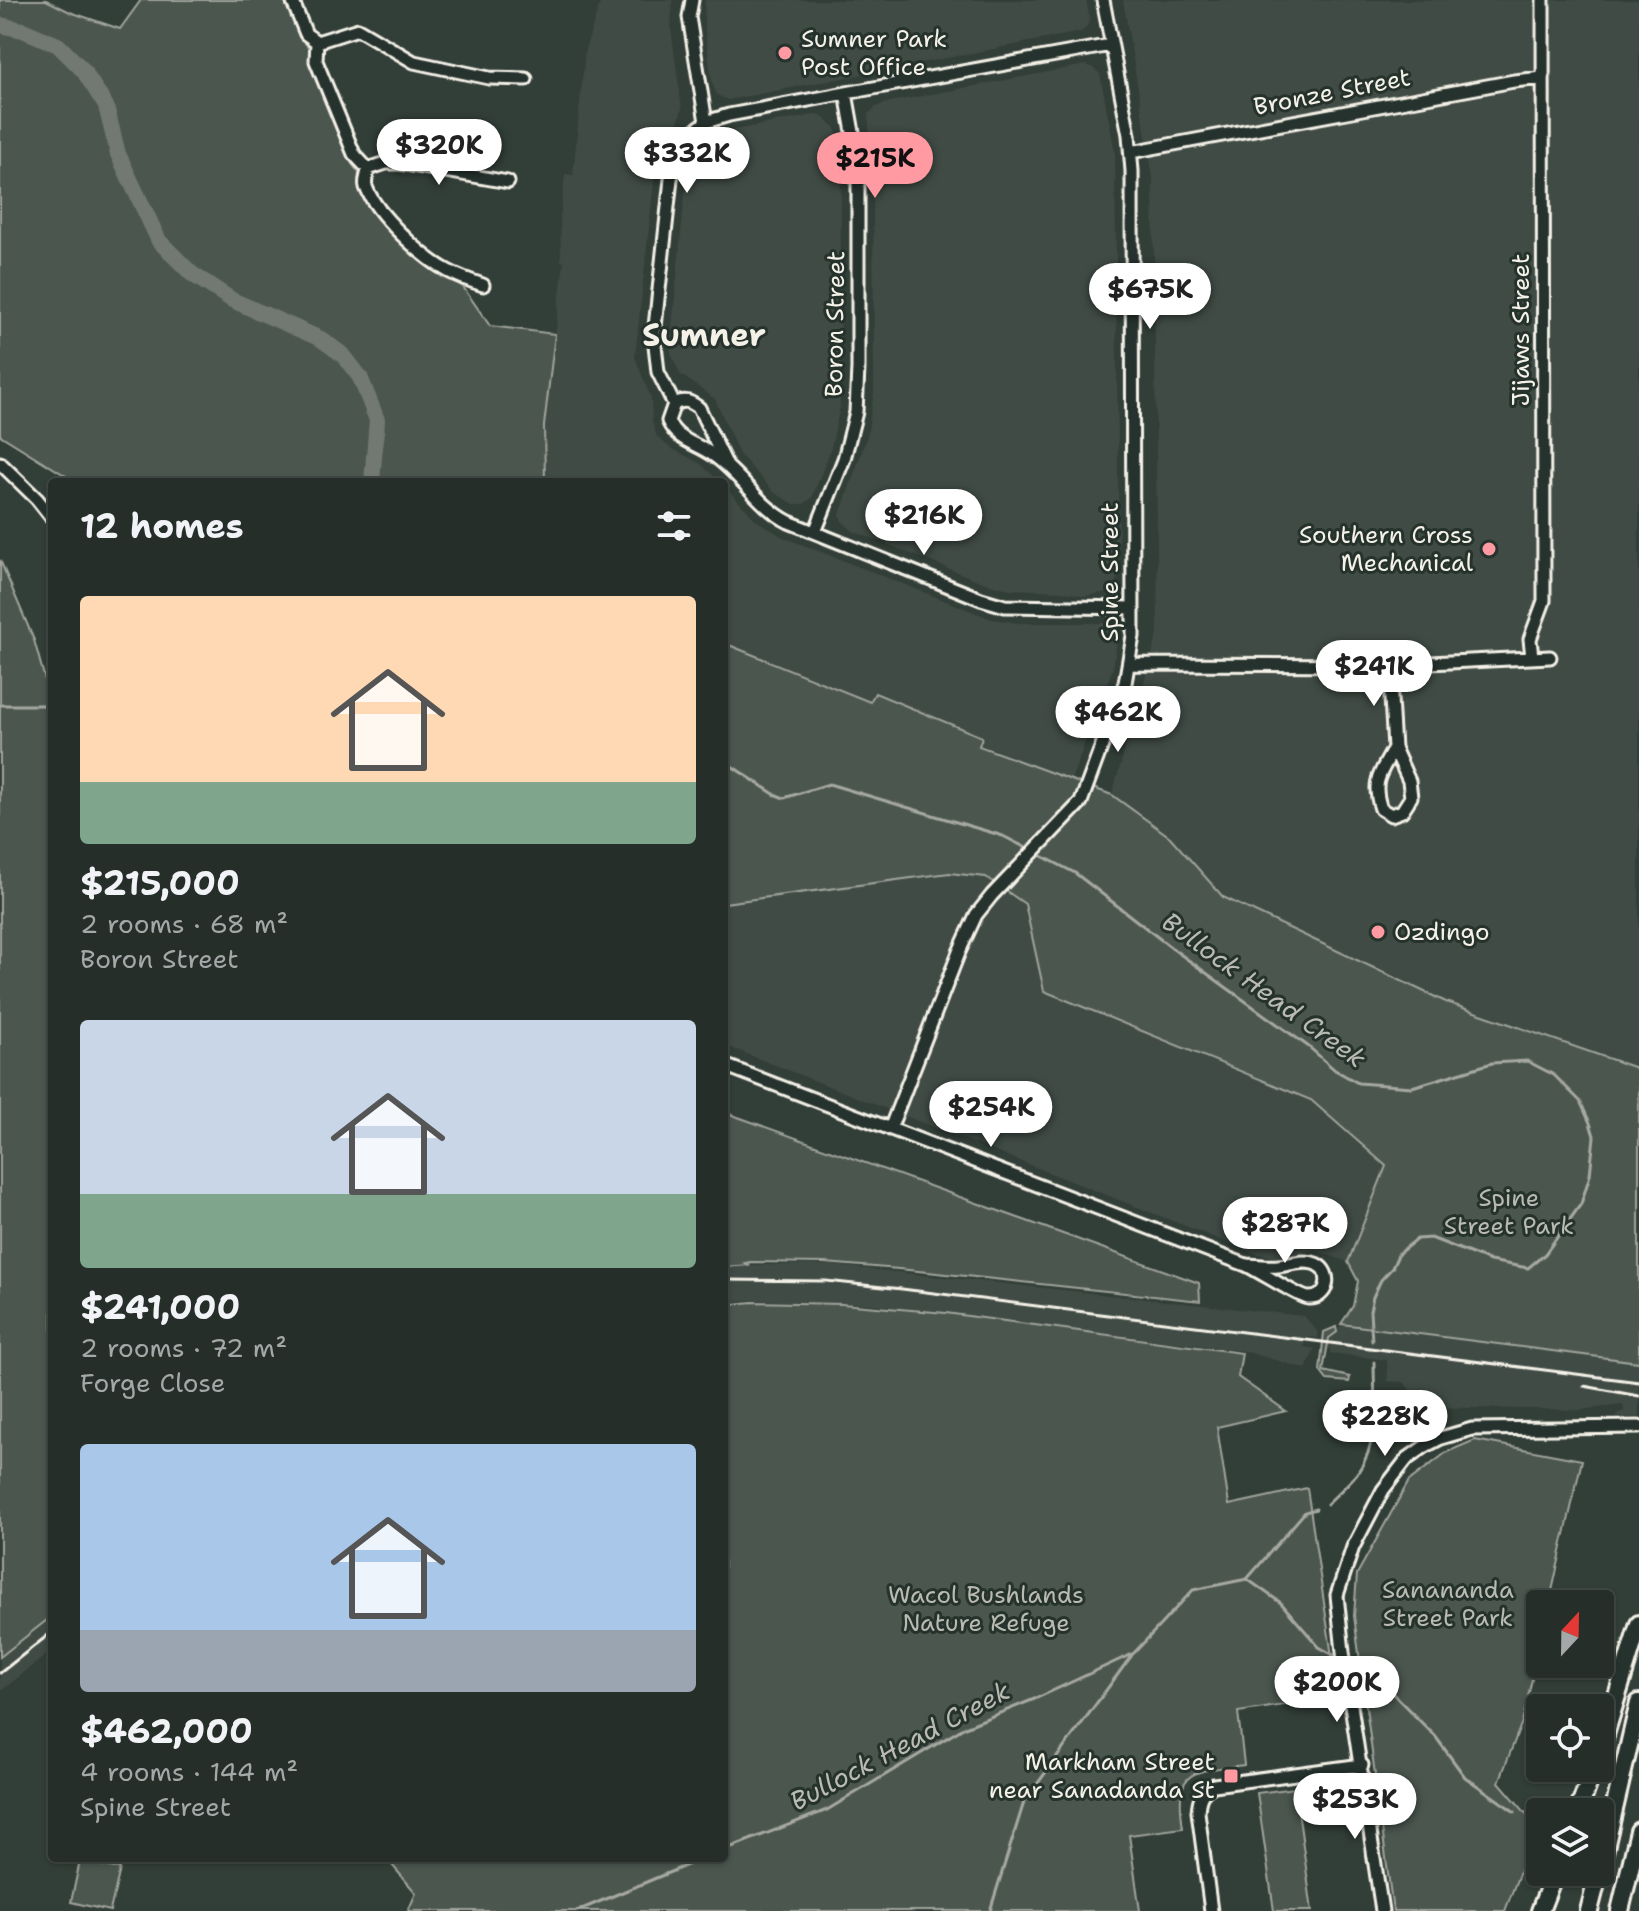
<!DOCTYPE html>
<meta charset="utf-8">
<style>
:root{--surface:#262e2a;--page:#323a36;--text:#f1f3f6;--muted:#a4a8a8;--line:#424a47;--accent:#ff9aa2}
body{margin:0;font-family:"Shantell Sans",sans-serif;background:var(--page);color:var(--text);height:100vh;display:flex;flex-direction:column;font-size:30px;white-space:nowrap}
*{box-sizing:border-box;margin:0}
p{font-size:26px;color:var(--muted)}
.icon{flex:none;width:44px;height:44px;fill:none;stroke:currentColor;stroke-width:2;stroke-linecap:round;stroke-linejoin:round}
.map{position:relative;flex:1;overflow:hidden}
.drawer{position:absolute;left:48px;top:478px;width:680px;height:1384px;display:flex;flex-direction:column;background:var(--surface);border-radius:8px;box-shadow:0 2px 6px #0004,0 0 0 2px var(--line)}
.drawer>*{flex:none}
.needle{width:52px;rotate:22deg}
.fabs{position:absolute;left:1526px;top:1590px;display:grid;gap:16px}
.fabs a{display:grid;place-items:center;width:88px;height:88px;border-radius:8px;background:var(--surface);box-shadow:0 2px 6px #0004,0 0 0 2px var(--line);font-size:40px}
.price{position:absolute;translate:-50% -68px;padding:0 18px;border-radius:28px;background:#fff;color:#222;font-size:26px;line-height:52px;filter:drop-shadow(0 2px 4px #0008)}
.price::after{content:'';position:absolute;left:50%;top:48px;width:24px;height:18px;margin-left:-12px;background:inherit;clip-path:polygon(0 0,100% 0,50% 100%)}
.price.selected{background:var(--accent);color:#111}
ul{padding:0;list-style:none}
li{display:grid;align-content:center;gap:16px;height:424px;padding:0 32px}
li span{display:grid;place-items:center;height:248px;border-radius:8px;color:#555}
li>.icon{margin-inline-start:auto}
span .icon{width:144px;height:144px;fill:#fffc;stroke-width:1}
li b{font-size:34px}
h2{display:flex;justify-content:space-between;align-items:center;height:96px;padding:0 32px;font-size:34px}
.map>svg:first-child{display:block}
.built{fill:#404b44}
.green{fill:#4c564f;stroke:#a0a49c;stroke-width:2}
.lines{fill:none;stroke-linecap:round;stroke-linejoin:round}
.stream{stroke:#a6a9a1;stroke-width:3}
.river{stroke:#727972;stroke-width:16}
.minor-casing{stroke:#f4f1e8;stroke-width:17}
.highway-casing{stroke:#f4f1e8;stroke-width:22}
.minor{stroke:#26332d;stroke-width:11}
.highway{stroke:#26332d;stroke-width:16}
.rail{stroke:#f4f1e8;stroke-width:3}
.poi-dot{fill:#ff9aa2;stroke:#26332d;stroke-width:3}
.labels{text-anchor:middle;stroke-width:6;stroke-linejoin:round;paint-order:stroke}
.poi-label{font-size:24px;fill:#f4f1e8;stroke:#26332d;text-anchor:start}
.street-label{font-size:24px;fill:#f4f1e8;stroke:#26332d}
.park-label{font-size:24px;fill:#b9bbb2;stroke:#26332d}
.water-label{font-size:26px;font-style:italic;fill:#babbb3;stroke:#26332d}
.district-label{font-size:32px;font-weight:bold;fill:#f4f1e8;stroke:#26332d}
</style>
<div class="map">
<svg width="1639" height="1911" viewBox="0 0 1639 1911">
<rect width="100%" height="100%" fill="#323e38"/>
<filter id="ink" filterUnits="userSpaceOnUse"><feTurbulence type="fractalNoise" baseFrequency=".0125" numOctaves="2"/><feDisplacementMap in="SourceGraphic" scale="16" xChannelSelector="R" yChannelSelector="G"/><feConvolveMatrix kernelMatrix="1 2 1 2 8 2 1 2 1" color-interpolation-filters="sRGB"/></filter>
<g filter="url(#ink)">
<path class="built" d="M601,0H673L671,28L682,109L678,122L657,154L635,357L651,398L652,422L657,437L669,447L701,464L720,482H545L544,426L564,262L561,261L560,217L565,174L573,175L585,50Z
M705,0H1086L1090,19L1086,28L1081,32L728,100L717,95L712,83L704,22Z
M1123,0H1639V1069L1446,1002L1223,897L1170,837L1112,795L1158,633L1153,177Z
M1085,65L1092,67L1100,74L1115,152L1119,575L1113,588L1108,592L1085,596L1061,591L1010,589L985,583L853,531L842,521L840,515L867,436L874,392L873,176L868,114L876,107L890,102Z
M819,114L836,128L841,166L840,406L831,448L812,498L804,504H794L775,493L739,454L715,399L680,374L671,353V338L686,182L693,152L699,145L718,133Z
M724,486L756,520L783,537L992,619L1017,623H1107L1112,626L1117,641L1113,668L1071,780L724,643Z
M949,873L986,877L1025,904L1044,991L1311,1100L1386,1166L1348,1262L1314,1250L1279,1258L1254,1253L724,1045V903Z
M750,1265H830L1304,1316L1317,1331L1319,1338L1305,1337L1304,1347L1315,1349L1306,1369L1244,1351L869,1304L750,1300L724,1302V1267Z
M1341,1324L1639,1362V1417H1616V1414L1624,1411L1623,1405L1580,1410L1423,1407L1404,1382L1388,1381L1387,1360L1330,1353L1329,1338L1337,1332Z
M52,1610V1650L0,1692V1651Z"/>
<path class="green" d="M0,0H46L70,12L120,29L141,0H286L301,38L309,48L310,60L329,109L352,164L359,173L358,182L363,191L441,272L463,287L490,326L555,334L544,426L545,482H70L66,476L0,435Z
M0,560L34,640L52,705V1616L0,1657Z
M724,643L870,702L875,693L982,737L979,746L1112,795L1170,837L1223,897L1446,1002L1639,1069V1362L1341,1324L1353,1306L1358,1281L1348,1262L1386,1166L1311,1100L1044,991L1025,904L986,877L949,873L724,903Z
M724,1112L1199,1283L1200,1301L899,1269L825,1263L750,1262L745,1263L750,1265L724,1267Z
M752,1302L842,1304L946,1313L1242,1353L1238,1377L1286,1411L1217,1427L1229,1505L1307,1488L1338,1697L1238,1712L1244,1765C1192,1772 1174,1767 1183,1828L1129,1835L1140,1911H408L416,1893L386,1858H724V1305Z
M1336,1327L1337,1332L1329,1338L1323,1371L1350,1377L1349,1382L1327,1380L1320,1371L1324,1332Z
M1475,1440L1582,1460L1549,1604H1540V1643L1523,1719L1499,1782L1537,1826L1505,1911H1393L1354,1616L1357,1574L1409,1481L1447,1452Z
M1295,1788L1312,1911H1274L1257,1793Z
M80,1861L120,1869L110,1911L71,1902Z"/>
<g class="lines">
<path class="stream" d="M0,705H52
M724,761L774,794L784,798L829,784L1003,836L1075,873L1173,949L1309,1047L1335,1070L1358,1083L1412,1087L1492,1063L1527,1061L1554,1075L1580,1101L1590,1123L1594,1136L1590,1175L1581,1204L1545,1254L1528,1268L1490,1261L1431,1238L1417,1239L1399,1253L1392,1268L1381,1280L1373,1297L1370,1311L1372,1341
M1327,1504C1337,1494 1349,1484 1358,1472C1380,1442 1374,1398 1374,1362
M1247,1579L1281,1603L1319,1647L1341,1659
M1348,1662L1374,1675L1435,1736L1465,1777L1515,1812
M724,1850L827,1810L965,1727L1037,1698L1134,1653L1193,1590L1247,1579L1305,1512L1316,1509
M577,1911L704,1858
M990,1911L1024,1802L1132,1655"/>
<path class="river" d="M0,25L23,30L58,45L83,70L106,106L118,154L159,241L192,274L232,300L321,339L343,355L360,377L377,420L372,482"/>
<defs>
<path id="minor" d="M292,0L306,34L317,42L316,61L354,154L368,169C368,175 364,181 366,187C376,214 423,258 448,271C459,277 471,281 483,285
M692,0L689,17L706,122
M317,42L358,29L414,62L489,78L526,79
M1131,152L1514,81L1543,78
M368,169L386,163H399L508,182
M674,404L658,372L654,336L671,179L679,148L688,136L706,122L729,115L846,93
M0,463L37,499L52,518
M726,464L699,408C690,401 685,399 674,404L668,421C677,441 696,443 713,455C741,474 758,506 789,522L981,599L1005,606L1132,608
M815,532L844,459L856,412L858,368V175L856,149L846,93L1111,45
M1532,657L1530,639L1544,601L1543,0
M1130,664L1389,665L1550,657
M1389,665L1394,748L1409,781L1411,797L1402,811L1391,815L1381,809C1371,780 1381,773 1394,748
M724,1065L1246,1265C1259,1271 1299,1297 1308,1298C1328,1300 1334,1272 1316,1264C1304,1259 1290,1265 1278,1266C1268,1267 1257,1265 1246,1265
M890,1129L959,952L976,915L992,895L1081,802L1125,683L1133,636L1132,171L1129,135L1103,0
M1211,1911L1198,1812C1199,1798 1201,1792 1214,1785L1362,1765
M1382,1911L1343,1652L1337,1595L1353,1547L1383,1490L1407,1459L1424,1447L1441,1438L1472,1429L1639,1427"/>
<path id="highway" d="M1600,1751L1639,1624
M1578,1812L1594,1768
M1600,1869L1639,1703
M1540,1911L1555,1872
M1589,1911L1599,1872
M1620,1911L1639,1831"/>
</defs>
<use href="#minor" class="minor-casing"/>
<use href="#highway" class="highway-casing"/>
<use href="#minor" class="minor"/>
<use href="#highway" class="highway"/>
<path class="rail" d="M724,1280L826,1281L902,1289L1639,1382
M1584,1386L1639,1396
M0,1673L52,1632"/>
</g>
</g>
<g class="poi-dot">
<circle cx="785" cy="53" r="8"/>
<circle cx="1489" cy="549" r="8"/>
<circle cx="1378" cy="932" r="8"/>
<rect x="1223" y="1768" width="16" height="16" rx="4"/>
</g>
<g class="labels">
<g class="poi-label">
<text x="801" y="47">Sumner Park<tspan x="801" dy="28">Post Office</tspan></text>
<text x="1473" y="543" text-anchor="end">Southern Cross<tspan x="1473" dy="28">Mechanical</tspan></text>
<text x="1394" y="940">Ozdingo</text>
<text x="1215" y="1770" text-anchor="end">Markham Street<tspan x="1215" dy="28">near Sanadanda St</tspan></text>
</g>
<g class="street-label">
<text transform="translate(1332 92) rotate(-11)" y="8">Bronze Street</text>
<text transform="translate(835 324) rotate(-89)" y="8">Boron Street</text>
<text transform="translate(1521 330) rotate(-90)" y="8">Jijaws Street</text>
<text transform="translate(1110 572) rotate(-90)" y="8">Spine Street</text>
</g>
<g class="park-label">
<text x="1509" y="1206">Spine<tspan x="1509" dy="28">Street Park</tspan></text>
<text x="1448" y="1598">Sanananda<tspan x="1448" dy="28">Street Park</tspan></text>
<text x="986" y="1603">Wacol Bushlands<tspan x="986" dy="28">Nature Refuge</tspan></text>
</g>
<g class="water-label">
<text transform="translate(1264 990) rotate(36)" y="9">Bullock Head Creek</text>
<text transform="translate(900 1746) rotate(-28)" y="9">Bullock Head Creek</text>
</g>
<g class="district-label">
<text x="704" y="346">Sumner</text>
</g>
</g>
</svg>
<div class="fabs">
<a><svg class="needle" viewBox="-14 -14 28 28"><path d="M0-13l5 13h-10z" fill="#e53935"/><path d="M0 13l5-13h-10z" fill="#a4a8a8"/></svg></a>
<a><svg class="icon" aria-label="locate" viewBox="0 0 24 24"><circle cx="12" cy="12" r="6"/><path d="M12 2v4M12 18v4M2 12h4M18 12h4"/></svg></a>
<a><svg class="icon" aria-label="layers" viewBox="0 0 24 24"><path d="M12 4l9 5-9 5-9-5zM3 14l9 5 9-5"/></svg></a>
</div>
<b class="price" style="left:439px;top:187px">$320K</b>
<b class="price" style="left:687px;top:195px">$332K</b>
<b class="price selected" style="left:875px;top:200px">$215K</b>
<b class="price" style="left:1150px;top:331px">$675K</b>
<b class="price" style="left:924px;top:557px">$216K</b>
<b class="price" style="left:1374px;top:708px">$241K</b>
<b class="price" style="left:1118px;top:754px">$462K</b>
<b class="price" style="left:991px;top:1149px">$254K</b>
<b class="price" style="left:1285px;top:1265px">$287K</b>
<b class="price" style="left:1385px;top:1458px">$228K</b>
<b class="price" style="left:1337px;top:1724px">$200K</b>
<b class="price" style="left:1355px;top:1841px">$253K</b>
<section class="drawer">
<h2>12 homes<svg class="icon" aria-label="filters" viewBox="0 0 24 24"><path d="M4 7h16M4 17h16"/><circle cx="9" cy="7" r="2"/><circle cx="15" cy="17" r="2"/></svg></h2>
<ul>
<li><span style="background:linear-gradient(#ffd9b3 75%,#7fa58c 0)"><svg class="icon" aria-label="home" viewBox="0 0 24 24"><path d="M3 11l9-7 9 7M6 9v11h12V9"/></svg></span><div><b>$215,000</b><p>2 rooms · 68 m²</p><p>Boron Street</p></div></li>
<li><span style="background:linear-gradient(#c9d6e8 70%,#7fa58c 0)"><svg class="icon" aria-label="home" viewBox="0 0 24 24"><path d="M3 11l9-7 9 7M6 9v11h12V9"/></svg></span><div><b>$241,000</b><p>2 rooms · 72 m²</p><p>Forge Close</p></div></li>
<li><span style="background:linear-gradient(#a9c7e8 75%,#9aa5b1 0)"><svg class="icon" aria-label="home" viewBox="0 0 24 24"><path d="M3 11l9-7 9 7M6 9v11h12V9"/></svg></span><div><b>$462,000</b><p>4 rooms · 144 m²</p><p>Spine Street</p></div></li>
</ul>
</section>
</div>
